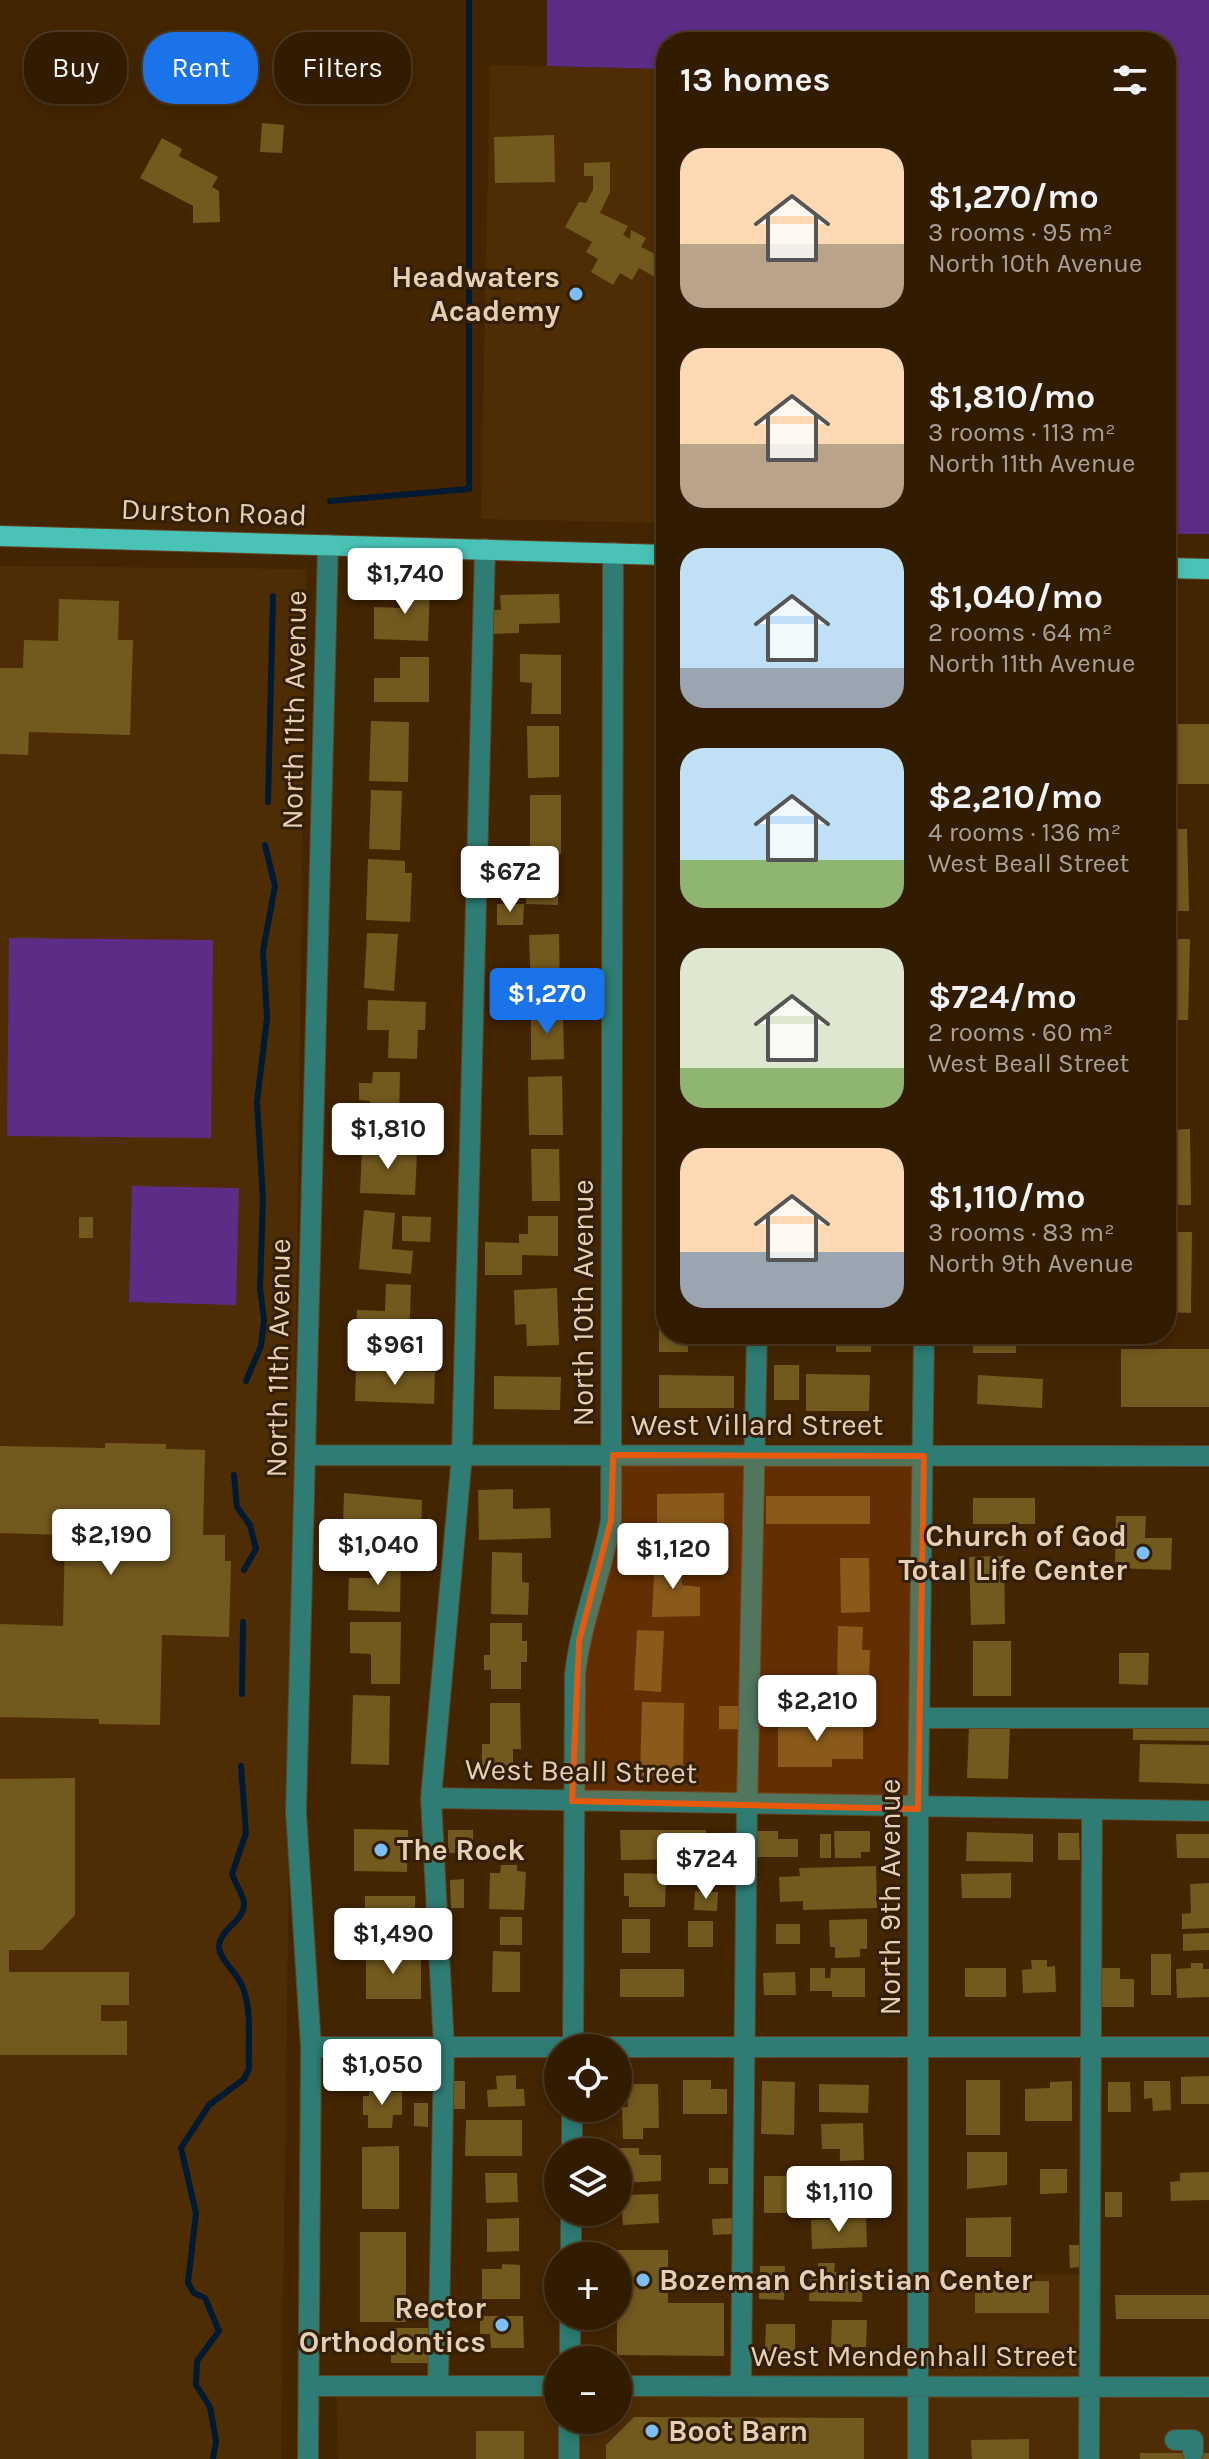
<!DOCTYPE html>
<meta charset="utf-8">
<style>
:root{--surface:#321c00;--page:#3a250a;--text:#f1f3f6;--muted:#a8a199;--line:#4d3a22;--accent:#1a73e8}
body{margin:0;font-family:Karla,sans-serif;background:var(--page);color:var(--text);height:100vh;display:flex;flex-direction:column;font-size:30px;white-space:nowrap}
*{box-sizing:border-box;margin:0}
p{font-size:26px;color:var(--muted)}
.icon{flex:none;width:44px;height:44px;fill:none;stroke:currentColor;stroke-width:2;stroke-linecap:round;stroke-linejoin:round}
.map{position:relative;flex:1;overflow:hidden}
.panel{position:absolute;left:656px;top:32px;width:520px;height:1312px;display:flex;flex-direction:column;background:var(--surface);border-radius:32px;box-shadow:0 4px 12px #0003,0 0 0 2px var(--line)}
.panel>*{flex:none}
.top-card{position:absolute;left:24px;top:32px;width:512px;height:72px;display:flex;gap:16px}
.buttons{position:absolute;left:544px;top:2034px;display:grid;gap:16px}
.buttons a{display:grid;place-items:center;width:88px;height:88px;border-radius:50%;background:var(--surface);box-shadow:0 4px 12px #0003,0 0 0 2px var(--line);font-size:40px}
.price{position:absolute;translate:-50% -68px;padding:0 18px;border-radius:8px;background:#fff;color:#222;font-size:26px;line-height:52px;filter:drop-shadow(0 2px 4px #0008)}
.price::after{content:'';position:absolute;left:50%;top:48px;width:24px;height:18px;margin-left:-12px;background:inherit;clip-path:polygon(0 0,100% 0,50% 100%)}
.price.selected{background:var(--accent);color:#fff}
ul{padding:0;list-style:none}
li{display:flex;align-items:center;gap:24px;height:200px;padding:0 24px}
li span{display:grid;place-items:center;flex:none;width:224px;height:160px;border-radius:24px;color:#555}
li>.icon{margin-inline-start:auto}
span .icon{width:96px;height:96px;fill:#fffc;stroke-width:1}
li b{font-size:34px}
h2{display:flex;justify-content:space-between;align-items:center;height:96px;padding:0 24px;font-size:34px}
.pill{padding:0 28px;border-radius:32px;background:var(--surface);box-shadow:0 4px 12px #0003,0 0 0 2px var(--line);font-size:28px;line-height:72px}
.pill.selected{background:var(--accent);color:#fff}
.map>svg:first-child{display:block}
.built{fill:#4f2d04}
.green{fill:#5d2c87}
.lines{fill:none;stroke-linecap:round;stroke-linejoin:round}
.stream{stroke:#001a33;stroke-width:6}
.building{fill:#725a1e}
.minor-casing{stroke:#604321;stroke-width:22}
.major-casing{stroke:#604321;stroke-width:22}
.minor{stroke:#2e7c73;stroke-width:20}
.major{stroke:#4ac3b7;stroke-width:20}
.marked{fill:#e8590c;fill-opacity:0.2;stroke:#e8590c;stroke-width:6;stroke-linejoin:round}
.poi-dot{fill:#7bbef8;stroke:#331e06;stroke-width:3}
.labels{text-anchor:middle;stroke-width:6;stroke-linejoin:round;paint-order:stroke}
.poi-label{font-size:30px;font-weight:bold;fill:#e6ceb7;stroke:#331e06;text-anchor:end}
.street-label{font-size:30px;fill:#e6ceb7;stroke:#331e06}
</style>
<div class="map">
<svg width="1209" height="2459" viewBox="0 0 1209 2459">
<rect width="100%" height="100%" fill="#432500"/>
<path class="built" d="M490,65L666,69V523L481,519Z
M0,566L306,569L281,2459H0Z
M919,2272L1090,2275V2387H1209V2459H338L336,2386H558V2420H618V2387H917Z"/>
<path class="green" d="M547,0H1209V534H1166V42H666V69L547,66Z
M9,938L213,940L211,1138L7,1136Z
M132,1186L239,1188L236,1305L129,1302Z"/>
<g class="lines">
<path class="stream" d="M330,501L469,489V0
M268,802L273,596
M246,1381L261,1346L264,1320L260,1288L263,1199L257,1102L267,1018L263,951L275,886L265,845
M234,1475L237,1507L250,1525L256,1549L244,1570
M242,1694L243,1622
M213,2459L216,2441L210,2407L196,2385L197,2361L219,2331L205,2298L194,2293L188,2283L196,2213L181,2148L209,2105L244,2079L249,2069C248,2044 252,2011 243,1988C238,1973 218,1959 219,1945C221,1928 245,1921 244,1903C243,1894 235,1883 232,1874L246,1833L241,1766"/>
</g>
<path class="building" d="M323,54H395V83H323Z
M262,123L284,125L282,153L260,152Z
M554,135L555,182L495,183L494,137Z
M162,138L182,149L179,156L218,177L212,187L219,191L220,222L193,223V206L140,178Z
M610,162V192L600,213L628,226L623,235L630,239L631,230L646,238L641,247L657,255L661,246L666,249V283L639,268L632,280L620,273L613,285L591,272L598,259L586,252L592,242L565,227L579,202L586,203L593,190V176H584V163Z
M657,360L666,361V485L654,484Z
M401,585L430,586L428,641L374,639V607L400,608Z
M559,594L560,623L519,624V633L491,634V610H501L500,595Z
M59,599L119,601L118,640H133L130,735L29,732L28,755L0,754V668H23L24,640L58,641Z
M520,654L561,655V714H531L532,683L520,682Z
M400,657H429V702H374V678H400Z
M371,721L409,722L408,782L369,781Z
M1166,724H1209V784H1166Z
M662,725H666V771H663Z
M527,726H559V777L528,778Z
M371,790L402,791L400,850L369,849Z
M530,795H561V854H530Z
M1166,829H1187L1189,911H1166Z
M368,859L405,861V873H412L410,922L366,920Z
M527,865H558V905L526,904Z
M497,904H524L523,925H497Z
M660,931H666V990H661Z
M367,933L398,934L394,991L364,988Z
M559,934L560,992H531L529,935Z
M1166,939H1190L1188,1020H1166Z
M495,971H523V991H495Z
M368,1000L426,1002L425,1030H418L417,1059L388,1058L389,1030H367Z
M662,1009H666V1086H662Z
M563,1011L564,1059L531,1060V1012Z
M373,1072H400L399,1118L391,1117L390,1137L361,1136V1112H370V1101L359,1100V1083H372Z
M562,1076L563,1135H529L528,1077Z
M1190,1129L1191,1205H1166V1130Z
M362,1146L396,1147V1153H417L415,1195L360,1193Z
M531,1149H559L560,1201H532Z
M364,1210L395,1213L392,1249L413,1251L411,1274L359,1269Z
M402,1216L431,1217L430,1242L402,1241Z
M528,1216H558V1256L522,1255V1275H485V1242L519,1243V1234H528Z
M79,1217H93V1238H79Z
M1166,1232H1192L1191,1313L1166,1312Z
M660,1234H666V1286H660Z
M386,1284L411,1285L409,1343L356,1342L357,1310L385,1311Z
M557,1288L559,1345L527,1346L526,1324L515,1325L514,1290Z
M659,1300H666V1334H688V1352H659Z
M836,1334H871V1352H836Z
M973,1334H1016V1353H973Z
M1121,1349H1209V1407H1121Z
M774,1365H799V1400H774Z
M356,1370L435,1372L434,1404L355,1401Z
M806,1374L870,1375L869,1411H806Z
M659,1375L734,1376V1408H659Z
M978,1375L1043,1379L1042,1408L977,1404Z
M494,1376L561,1377L560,1410L494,1409Z
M105,1443L166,1444V1449L205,1450L203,1535H225V1561H231L229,1637L162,1635L160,1725L99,1724V1719L0,1717V1624L63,1626L65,1535L0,1533V1446L105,1448Z
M513,1489V1509L550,1508L551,1538L479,1540L478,1490Z
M344,1493L422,1500L421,1540L376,1539V1525H343Z
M724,1493V1530H679V1537L657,1538V1494Z
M766,1496H870V1524H766Z
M973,1498H1035V1524H973Z
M1116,1516H1146L1145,1538H1172L1171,1570L1115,1568Z
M492,1552L522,1553V1582L529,1583L528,1615L491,1614Z
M375,1555L401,1556L400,1612L348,1610L349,1578H374Z
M655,1556L680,1557L682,1585L700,1587V1616L652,1617Z
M1004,1556L1005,1624L971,1625L969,1557Z
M840,1558H869L870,1612L841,1613Z
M350,1622H401L400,1684H371V1654L350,1653Z
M490,1623H522V1641H527V1662H521V1689H491V1670H484V1655H490Z
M838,1626L863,1627L862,1650H870L869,1685H837Z
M637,1630L664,1631L661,1692L634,1690Z
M973,1641H1011V1696H973Z
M1119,1653H1149L1148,1685L1119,1684Z
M353,1695L390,1696L389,1765L351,1764Z
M642,1702L684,1703L683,1777L640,1776Z
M490,1703H520L521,1749H513V1771H482V1744H490Z
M719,1706H739V1729H719Z
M778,1718H831V1726H863V1759H832V1767H778Z
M1133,1722L1209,1723V1741L1133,1740Z
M969,1726L1010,1727L1008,1779L967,1778Z
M1140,1744L1209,1745V1784L1139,1782Z
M75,1778V1915L42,1950H9V1972H129V2005H101V2021H127V2055H0V1779Z
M354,1829L408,1830L407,1872L354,1871Z
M448,1830H473V1853H448Z
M620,1830H706V1859L621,1860Z
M757,1831H778V1839H798V1857H757Z
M834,1831H870V1852H861V1858H835Z
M967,1832L1033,1834V1862L966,1861Z
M1058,1833H1079L1080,1860H1058Z
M820,1834H831V1858H820Z
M1176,1834H1209V1858H1177Z
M501,1865H517V1871L526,1872L524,1910L489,1909L490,1873H500Z
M876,1866L877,1908L803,1910V1901L780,1902L779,1877L800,1876L799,1868Z
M624,1873L666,1874L665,1907H629V1896H624Z
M1011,1873V1898H962L961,1874Z
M464,1879V1908H451L450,1880Z
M1209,1883V1928L1182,1929V1914L1191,1913L1190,1884Z
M695,1891L718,1892L717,1911L694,1910Z
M365,1896H415V1939H365Z
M500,1917H522V1945H500Z
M622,1919H650V1953H622Z
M867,1919V1949H860V1957L835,1958V1947H830L829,1920Z
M688,1921H713V1947H688Z
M776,1924H800V1944H776Z
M1209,1933V1950L1183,1951V1934Z
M493,1951L520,1952V1992H492Z
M366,1953L421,1954V1999H366Z
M1151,1954H1171V1995H1151Z
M1031,1960H1047V1967L1055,1966L1056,1992L1023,1993L1022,1970L1032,1969Z
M1191,1963H1203V1969H1209V1997L1177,1998L1176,1969L1191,1968Z
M810,1968H825V1978H830L831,1968H865V1997H832V1991H810Z
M965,1968H1006V1997H965Z
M1100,1968H1120V1979H1134V2007H1100Z
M620,1969H684V1997H620Z
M795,1972L796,1995H764L763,1973Z
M516,2075V2089H524L525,2106L488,2107L487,2090L497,2089L496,2076Z
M1209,2076V2104H1181V2077Z
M683,2080H711V2089H727V2114H683Z
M966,2080H1000V2135H966Z
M451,2081H465V2109H451Z
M762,2081L795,2082L794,2135L761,2134Z
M1072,2081V2121H1025V2089L1050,2088V2082Z
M1144,2081H1170L1171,2110L1153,2111L1152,2098L1144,2099Z
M1108,2082H1130L1131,2112H1108Z
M627,2084H658L659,2128H643V2139H623L622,2107H628Z
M819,2084L869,2085L868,2113L819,2112Z
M369,2086H389V2092H402V2115H393L392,2128H368V2115H363V2096H369Z
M414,2103H428V2127L414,2126Z
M466,2120H522V2156H465Z
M863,2123L864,2160L840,2161V2149H822L821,2124Z
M399,2146V2209H362V2147Z
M620,2148H639V2155H661V2181L621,2183Z
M967,2152H1007V2185L967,2189Z
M709,2168H728V2184H709Z
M1040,2169H1067V2193L1040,2194Z
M828,2171H859V2177L867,2178L866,2210L828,2209Z
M1209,2172V2200L1171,2201L1170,2182L1180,2181V2173Z
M485,2173H517L518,2202L486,2203Z
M764,2176H786V2213H764Z
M1105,2192H1122V2217H1105Z
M658,2194L659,2223L623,2225L621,2195Z
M1011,2217V2257H966V2218Z
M519,2218V2251L487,2252V2219Z
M733,2218V2234L713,2235L712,2219Z
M866,2218L867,2247L812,2249L811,2220Z
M360,2232H406V2322H360Z
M1069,2245H1079L1080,2267L1070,2268Z
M617,2250H668V2303H724V2356L617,2355Z
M818,2263H835L834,2272L863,2273L862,2302L809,2301L810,2272H818Z
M502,2264L520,2265V2299H482V2269H502Z
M760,2266H785L784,2300L759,2299Z
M975,2281H1049V2313H975Z
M1115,2295H1209V2319H1116Z
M480,2316H523L524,2348H491L490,2334H480Z
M832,2320H867L866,2347H831Z
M766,2324H795V2351H765Z
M391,2328H432V2363H391Z
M634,2417L864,2418V2459H606V2445Z
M476,2431H524V2459H476Z
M1029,2439V2459H972L971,2440Z
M1140,2453H1209V2459H1140Z"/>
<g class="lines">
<defs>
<path id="minor" d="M305,1455L1209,1456
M921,1718H1209
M431,1798L1209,1811
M311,2047H1209
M573,2048L575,1674C581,1621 602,1572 611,1520L613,553
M572,2152V2108
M571,2256V2212
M570,2360V2316
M438,2385L444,2047L431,1798L462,1455L485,549
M309,2386H558
M618,2386L1209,2387
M741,2386L747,1805L757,1334
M1175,2440H1193V2453
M308,2459L311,2047L296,1812L328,545
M569,2459V2420
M918,2459V1809L924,1334
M1089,2459L1092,1811"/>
<path id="major" d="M0,536L666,555
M1166,568L1209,569"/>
</defs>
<use href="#minor" class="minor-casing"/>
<use href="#major" class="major-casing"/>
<use href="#minor" class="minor"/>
<use href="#major" class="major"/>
</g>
<path class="marked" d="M613,1455L924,1456L918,1809L572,1801L579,1641L611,1520Z"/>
<g class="poi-dot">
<circle cx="576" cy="294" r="8"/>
<circle cx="1143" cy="1553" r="8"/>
<circle cx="381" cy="1850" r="8"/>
<circle cx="643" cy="2280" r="8"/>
<circle cx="502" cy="2325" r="8"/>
<circle cx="652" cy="2431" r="8"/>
</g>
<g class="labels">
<g class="poi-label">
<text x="560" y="287">Headwaters<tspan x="560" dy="34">Academy</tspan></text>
<text x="1127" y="1546">Church of God<tspan x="1127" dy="34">Total Life Center</tspan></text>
<text x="397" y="1860" text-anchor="start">The Rock</text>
<text x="659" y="2290" text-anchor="start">Bozeman Christian Center</text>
<text x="486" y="2318">Rector<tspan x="486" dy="34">Orthodontics</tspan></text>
<text x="668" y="2441" text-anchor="start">Boot Barn</text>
</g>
<g class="street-label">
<text transform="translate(214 512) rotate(2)" y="10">Durston Road</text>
<text transform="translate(294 710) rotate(-89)" y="10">North 11th Avenue</text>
<text transform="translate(583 1303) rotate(-90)" y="10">North 10th Avenue</text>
<text transform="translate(278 1358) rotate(-89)" y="10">North 11th Avenue</text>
<text x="757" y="1435">West Villard Street</text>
<text transform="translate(581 1771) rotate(1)" y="10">West Beall Street</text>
<text transform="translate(890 1897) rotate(-90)" y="10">North 9th Avenue</text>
<text x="914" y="2366">West Mendenhall Street</text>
</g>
</g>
</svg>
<div class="buttons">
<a><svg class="icon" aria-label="locate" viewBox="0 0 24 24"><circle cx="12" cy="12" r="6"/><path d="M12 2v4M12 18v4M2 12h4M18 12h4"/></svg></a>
<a><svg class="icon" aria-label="layers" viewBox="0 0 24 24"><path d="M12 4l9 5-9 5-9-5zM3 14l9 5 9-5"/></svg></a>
<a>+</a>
<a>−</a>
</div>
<b class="price" style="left:405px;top:616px">$1,740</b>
<b class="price" style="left:510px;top:914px">$672</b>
<b class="price selected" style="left:547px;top:1036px">$1,270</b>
<b class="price" style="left:388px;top:1171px">$1,810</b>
<b class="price" style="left:395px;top:1387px">$961</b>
<b class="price" style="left:111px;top:1577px">$2,190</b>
<b class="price" style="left:378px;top:1587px">$1,040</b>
<b class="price" style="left:673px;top:1591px">$1,120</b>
<b class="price" style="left:817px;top:1743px">$2,210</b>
<b class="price" style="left:706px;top:1901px">$724</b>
<b class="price" style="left:393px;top:1976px">$1,490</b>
<b class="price" style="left:382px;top:2107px">$1,050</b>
<b class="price" style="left:839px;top:2234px">$1,110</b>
<div class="top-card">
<a class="pill">Buy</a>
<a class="pill selected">Rent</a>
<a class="pill">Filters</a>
</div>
<section class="panel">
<h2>13 homes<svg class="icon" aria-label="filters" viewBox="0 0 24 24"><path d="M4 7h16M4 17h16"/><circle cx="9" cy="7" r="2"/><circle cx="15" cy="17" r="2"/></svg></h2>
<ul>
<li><span style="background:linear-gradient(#ffd9b3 60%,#b9a48a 0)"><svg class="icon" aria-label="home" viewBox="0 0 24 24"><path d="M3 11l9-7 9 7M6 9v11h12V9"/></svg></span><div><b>$1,270/mo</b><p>3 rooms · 95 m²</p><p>North 10th Avenue</p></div></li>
<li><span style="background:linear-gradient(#ffd9b3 60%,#b9a48a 0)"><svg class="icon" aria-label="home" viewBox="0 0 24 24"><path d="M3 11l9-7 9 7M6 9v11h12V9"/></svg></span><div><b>$1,810/mo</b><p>3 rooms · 113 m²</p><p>North 11th Avenue</p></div></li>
<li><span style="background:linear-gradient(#bfe0f5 75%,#9aa5b1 0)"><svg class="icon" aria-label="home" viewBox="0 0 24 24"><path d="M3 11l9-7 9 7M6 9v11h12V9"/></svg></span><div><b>$1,040/mo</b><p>2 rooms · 64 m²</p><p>North 11th Avenue</p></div></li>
<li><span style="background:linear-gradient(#bfe0f5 70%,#8fb573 0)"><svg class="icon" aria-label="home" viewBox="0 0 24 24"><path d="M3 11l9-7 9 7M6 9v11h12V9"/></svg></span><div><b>$2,210/mo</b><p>4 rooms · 136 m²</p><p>West Beall Street</p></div></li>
<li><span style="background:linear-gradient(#dfe7d0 75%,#8fb573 0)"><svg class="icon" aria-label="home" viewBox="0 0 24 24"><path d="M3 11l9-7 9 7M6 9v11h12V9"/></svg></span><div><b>$724/mo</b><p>2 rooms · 60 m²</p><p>West Beall Street</p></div></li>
<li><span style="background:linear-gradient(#ffd9b3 65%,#9aa5b1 0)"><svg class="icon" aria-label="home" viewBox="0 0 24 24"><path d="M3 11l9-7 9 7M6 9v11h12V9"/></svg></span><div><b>$1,110/mo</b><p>3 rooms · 83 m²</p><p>North 9th Avenue</p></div></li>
</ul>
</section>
</div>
